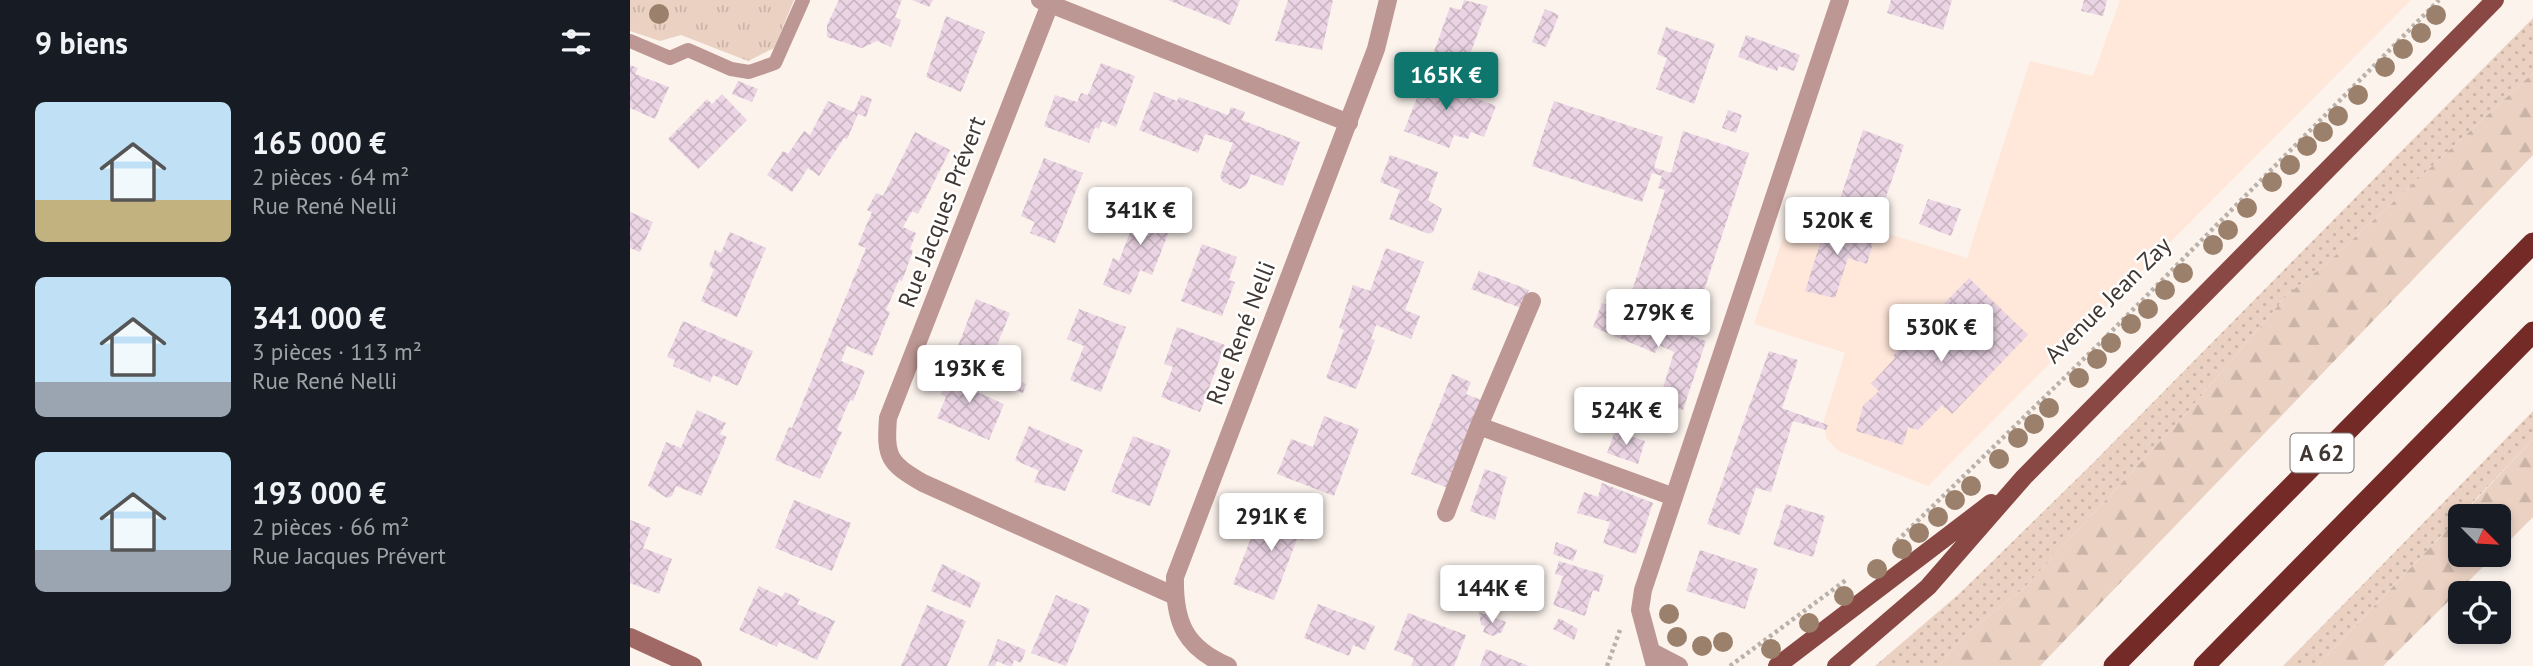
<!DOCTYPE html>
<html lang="fr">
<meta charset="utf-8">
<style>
:root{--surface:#171b24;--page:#242831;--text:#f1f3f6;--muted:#9ea1a6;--accent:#0f766e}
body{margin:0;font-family:"PT Sans",sans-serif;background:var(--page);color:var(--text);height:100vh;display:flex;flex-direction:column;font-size:26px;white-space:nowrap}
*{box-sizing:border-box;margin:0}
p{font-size:23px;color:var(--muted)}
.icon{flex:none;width:38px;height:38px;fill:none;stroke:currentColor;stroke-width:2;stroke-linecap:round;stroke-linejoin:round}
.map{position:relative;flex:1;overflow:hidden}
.sheet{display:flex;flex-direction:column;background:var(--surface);width:630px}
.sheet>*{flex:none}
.needle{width:46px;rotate:114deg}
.controls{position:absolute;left:1818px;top:504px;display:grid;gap:14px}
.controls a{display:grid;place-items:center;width:63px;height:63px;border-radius:10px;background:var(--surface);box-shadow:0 4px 10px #0003;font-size:35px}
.price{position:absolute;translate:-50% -60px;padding:0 16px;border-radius:7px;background:#fff;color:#222;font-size:23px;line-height:46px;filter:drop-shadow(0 2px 4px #0008)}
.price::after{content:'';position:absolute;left:50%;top:42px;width:21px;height:16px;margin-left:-10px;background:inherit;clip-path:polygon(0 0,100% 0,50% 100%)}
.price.selected{background:var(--accent);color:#fff}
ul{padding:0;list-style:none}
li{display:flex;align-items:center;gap:21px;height:175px;padding:0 35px}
li span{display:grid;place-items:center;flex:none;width:196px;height:140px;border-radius:10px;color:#555}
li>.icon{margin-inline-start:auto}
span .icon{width:84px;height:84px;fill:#fffc;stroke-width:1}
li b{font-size:30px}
h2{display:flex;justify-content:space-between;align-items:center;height:84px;padding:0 35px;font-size:30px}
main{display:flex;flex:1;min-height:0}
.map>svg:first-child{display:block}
.built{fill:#ffe7d9}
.grass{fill:url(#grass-dots)}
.forest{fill:url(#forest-firs)}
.park{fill:url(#park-tufts)}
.building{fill:url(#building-cross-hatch)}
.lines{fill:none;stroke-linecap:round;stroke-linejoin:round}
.path{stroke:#bab1ab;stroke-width:4.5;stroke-dasharray:3.5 3.5;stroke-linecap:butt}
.lane{stroke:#bd9793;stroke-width:14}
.street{stroke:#bd9793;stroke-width:18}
.secondary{stroke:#a06965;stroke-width:18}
.primary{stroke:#894844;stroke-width:18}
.highway{stroke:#742b28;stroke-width:21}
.tree{fill:#9b806c}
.labels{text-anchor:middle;stroke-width:5;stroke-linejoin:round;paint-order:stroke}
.shield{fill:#fff;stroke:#797370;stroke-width:2}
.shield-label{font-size:23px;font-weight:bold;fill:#403732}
.street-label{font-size:24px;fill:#403732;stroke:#fff}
</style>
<main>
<section class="sheet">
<h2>9 biens<svg class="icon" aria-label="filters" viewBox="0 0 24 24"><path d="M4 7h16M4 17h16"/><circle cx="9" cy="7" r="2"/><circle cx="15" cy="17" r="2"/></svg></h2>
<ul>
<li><span style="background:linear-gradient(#bfe0f5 70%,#c2b280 0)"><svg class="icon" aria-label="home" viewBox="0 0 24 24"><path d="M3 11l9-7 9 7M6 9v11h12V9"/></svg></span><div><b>165 000 €</b><p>2 pièces · 64 m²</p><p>Rue René Nelli</p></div></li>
<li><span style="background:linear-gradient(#bfe0f5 75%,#9aa5b1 0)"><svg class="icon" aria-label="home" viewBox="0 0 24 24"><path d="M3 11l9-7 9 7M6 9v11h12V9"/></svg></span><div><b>341 000 €</b><p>3 pièces · 113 m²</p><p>Rue René Nelli</p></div></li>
<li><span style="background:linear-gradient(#bfe0f5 70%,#9aa5b1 0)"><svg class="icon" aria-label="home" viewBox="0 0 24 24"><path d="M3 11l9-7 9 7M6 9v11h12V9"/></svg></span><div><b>193 000 €</b><p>2 pièces · 66 m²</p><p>Rue Jacques Prévert</p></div></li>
</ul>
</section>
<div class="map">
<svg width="1903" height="666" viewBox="0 0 1903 666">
<defs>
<pattern id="grass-dots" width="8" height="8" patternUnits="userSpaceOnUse" patternTransform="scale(1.75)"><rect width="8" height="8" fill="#ead1c2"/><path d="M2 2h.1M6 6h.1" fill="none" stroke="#cab4a7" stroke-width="1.8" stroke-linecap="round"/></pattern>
<pattern id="forest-firs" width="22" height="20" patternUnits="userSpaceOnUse" patternTransform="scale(1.75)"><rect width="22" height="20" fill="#ead1c2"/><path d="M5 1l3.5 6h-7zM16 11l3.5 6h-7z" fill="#cab4a7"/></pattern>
<pattern id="park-tufts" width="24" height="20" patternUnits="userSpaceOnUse" patternTransform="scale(1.75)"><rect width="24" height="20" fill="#ead1c2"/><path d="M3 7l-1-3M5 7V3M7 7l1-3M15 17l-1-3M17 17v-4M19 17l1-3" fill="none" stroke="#cab4a7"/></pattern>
<pattern id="building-cross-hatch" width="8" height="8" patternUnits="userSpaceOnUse" patternTransform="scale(1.75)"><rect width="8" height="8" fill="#ebd5e4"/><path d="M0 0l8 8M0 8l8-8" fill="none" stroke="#cbb7c4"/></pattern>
</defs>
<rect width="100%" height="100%" fill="#fcf3ed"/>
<path class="built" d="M1490,0H1781L1298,486L1208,451L1196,438L1194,420L1215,353L1124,324L1164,205L1337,258L1400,61L1463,76Z"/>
<path class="grass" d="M1903,18V73L1696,264L1658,294L1553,417L1394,588L1335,635L1309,666H1245L1329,594L1462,464Z
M1903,411V439L1687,666H1653Z"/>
<path class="forest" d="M1903,73V155L1410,666H1309L1335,635L1394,588L1553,417L1658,294L1696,264Z
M1903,439V517L1869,551V516H1831Z
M1830,516V555H1865L1753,666H1687Z"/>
<path class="park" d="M0,0H164L144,48L118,61L51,35L30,41L0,31Z"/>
<path class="building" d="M209,0H272L265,17L271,20L261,47L247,41L232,48L197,37V25Z
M282,0H303L299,7Z
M538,0H610L600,25Z
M658,0H703L692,50L645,41Z
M834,0L858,6L833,73L801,60L820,7L831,10Z
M1261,0H1322L1313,30L1257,13Z
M1454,0H1477L1473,16L1451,11Z
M915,9L929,15L916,47L902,42Z
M316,16L355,32L331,92L296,77Z
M1036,27L1085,44L1064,104L1026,89L1037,58L1027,54Z
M1116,35L1170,55L1164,71L1149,66L1147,71L1108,57Z
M471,63L505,76L486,127L472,121L469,129L465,127L459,143L414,126L425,95L447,102L451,93L458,95Z
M0,65L8,68L5,74L39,87L25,119L0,108Z
M792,71L827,85L823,96L830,98L832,93L866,106L854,137L841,132L838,139L824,135L819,148L774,131L787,98L783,96Z
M108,81L128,89L122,102L102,94Z
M524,92L547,101L549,97L598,115L601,107L615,112L612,120L670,142L653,186L621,174L616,186L610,189L593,182L590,176L603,143L575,134L568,153L509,130Z
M92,94L117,120L68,169L38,139L77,99L82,104Z
M231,95L242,99L236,117L228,114L217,139L214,138L189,176L178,168L162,192L137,175L153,151L158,154L174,131L180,135L198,101L224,112Z
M924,101L1033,137L1024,167L1041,173L1053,131L1119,153L1064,321L1000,297L1035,190L1028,188L1032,176L1022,173L1012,202L902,166Z
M1098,110L1112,115L1106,133L1092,128Z
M1233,130L1274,145L1250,214L1210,199Z
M285,132L320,150L288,214L282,211L273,227L286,233L280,249L283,251L272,281L269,280L256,310L260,312L242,356L217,346L211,361L235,371L223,401L220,400L213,415L207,430L212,432L190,479L145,460L159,427L162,428L236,248L228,245L242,212L237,210L246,193L253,196Z
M760,155L808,172L798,200L812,209L803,232L799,234L759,219L770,190L750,182Z
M414,158L453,173L425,243L400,233L405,222L391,216Z
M1298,199L1331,209L1321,236L1289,224Z
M505,201L545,216L522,275L510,270L500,295L473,285L483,258L489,261L501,230L495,228Z
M0,212L23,222L10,252L0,248Z
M1198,219L1245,235L1237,264L1218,258L1205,298L1175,291Z
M100,232L136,248L107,317L71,301L84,269L79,266L85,250L91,253Z
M572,244L607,257L599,280L605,282L592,316L551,301Z
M756,248L794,262L775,310L790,316L781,339L746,325L741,339L745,340L726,389L696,378L714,330L709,328L723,285L740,291Z
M849,271L899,290L891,308L841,289Z
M1339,278L1398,335L1322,414L1312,405L1288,430L1278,427L1273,445L1226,431L1233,406L1249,391L1241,384L1265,358L1263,356Z
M346,299L380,313L358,367L325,354Z
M972,303L1076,341L1053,410L1029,401L1044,352L1029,345L1025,353L963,327Z
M449,309L496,327L471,392L440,380L454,346L437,339Z
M53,321L123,351L108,386L83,375L80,382L43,366L45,360L37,357Z
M547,327L595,345L570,412L531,397L543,367L534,364Z
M1139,351L1168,360L1152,408L1198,425L1196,430L1163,421L1141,492L1126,488L1110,535L1077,524Z
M323,366L353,378L347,392L374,404L359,440L307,418L316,397L311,394Z
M822,374L841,382L836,394L851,400L818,488L781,474Z
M385,379L396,384L393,393L382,389Z
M67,410L96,423L90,434L97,437L71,496L46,486L42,496L37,498L18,486L36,442L51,448Z
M694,416L729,429L704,496L647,474L661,439L683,447Z
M399,426L453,450L435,491L404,482L409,471L385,460Z
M985,431L1015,441L1008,464L977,453Z
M503,436L541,450L520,506L481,492Z
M855,469L877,477L865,520L840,511Z
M972,483L1023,503L1006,554L973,543L980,522L947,513L954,492L968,497Z
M164,500L221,523L202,571L145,548Z
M1156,504L1195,516L1183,557L1143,545Z
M644,506L681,521L673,541L667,539L644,600L603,584L627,523L636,527Z
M0,520L21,528L13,548L42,559L29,594L0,583Z
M926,542L947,550L943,561L923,554Z
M1070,550L1128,569L1115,609L1056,591Z
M929,561L974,575L969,592L963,590L955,616L923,605L933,576L925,574Z
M312,564L351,583L340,608L301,591Z
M129,586L152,597L155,592L170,599L167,604L205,621L187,660L149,642L147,647L109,630Z
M426,595L460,609L436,666L401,653Z
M688,604L745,626L735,650L723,645L719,656L674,638Z
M297,605L336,621L317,666H271Z
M849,612L876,622L872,632L863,636L853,632L855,626L851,625Z
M778,613L836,635L824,666H781L784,658L764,650Z
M929,618L948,629L944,640L923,629Z
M368,639L396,650L391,663L384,660L382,666H378L367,661L365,666H358Z
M856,649L899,666H850Z"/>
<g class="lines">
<path class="path" d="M1267,541L1469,344L1809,0
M977,666L990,630
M1100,666L1216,580"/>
<path class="lane" d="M0,41L40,58L58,50L101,69L119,72L145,63L173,0"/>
<path class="street" d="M410,0L719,123
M420,4L258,418C255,458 259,463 293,483L545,596
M902,301L849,426L1044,497
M816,513L849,426
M1024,653L1049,666
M598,666C555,648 544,622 545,577L746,49L758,0
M1025,666L1010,610L1013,590L1210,0"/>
<path class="secondary" d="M0,637L63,666"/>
<path class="primary" d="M1147,666L1361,503
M1206,666L1298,587L1394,477L1865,0"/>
<path class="highway" d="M1484,666L1903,243
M1574,666L1903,332"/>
</g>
<g class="tree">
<circle cx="29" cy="14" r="10"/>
<circle cx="1806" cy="15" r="10"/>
<circle cx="1791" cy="33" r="10"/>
<circle cx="1773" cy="49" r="10"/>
<circle cx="1755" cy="67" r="10"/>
<circle cx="1728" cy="95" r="10"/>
<circle cx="1708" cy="116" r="10"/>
<circle cx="1693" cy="132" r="10"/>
<circle cx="1677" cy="146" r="10"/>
<circle cx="1660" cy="165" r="10"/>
<circle cx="1642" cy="182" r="10"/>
<circle cx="1617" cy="208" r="10"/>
<circle cx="1598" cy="230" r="10"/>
<circle cx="1583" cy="245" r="10"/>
<circle cx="1553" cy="273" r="10"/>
<circle cx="1535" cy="290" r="10"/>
<circle cx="1518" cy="309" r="10"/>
<circle cx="1501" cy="324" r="10"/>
<circle cx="1481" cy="343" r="10"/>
<circle cx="1467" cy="359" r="10"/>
<circle cx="1449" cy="378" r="10"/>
<circle cx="1419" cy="408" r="10"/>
<circle cx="1404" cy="424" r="10"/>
<circle cx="1388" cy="438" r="10"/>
<circle cx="1369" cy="459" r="10"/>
<circle cx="1341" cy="486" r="10"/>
<circle cx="1325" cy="500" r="10"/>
<circle cx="1308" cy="517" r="10"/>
<circle cx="1289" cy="533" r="10"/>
<circle cx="1272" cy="549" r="10"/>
<circle cx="1247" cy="569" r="10"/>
<circle cx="1214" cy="596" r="10"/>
<circle cx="1039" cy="614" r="10"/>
<circle cx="1179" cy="623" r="10"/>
<circle cx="1047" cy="637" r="10"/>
<circle cx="1093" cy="642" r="10"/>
<circle cx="1072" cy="646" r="10"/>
<circle cx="1141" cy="649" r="10"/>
</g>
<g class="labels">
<rect class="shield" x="1660.5" y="433.5" width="63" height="39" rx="5"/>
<g class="shield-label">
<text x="1692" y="461">A 62</text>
</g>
<g class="street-label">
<text transform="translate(312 212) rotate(-69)" y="8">Rue Jacques Prévert</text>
<text transform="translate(1478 300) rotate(-45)" y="8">Avenue Jean Zay</text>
<text transform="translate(611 333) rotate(-69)" y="8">Rue René Nelli</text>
</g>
</g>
</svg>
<div class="controls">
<a><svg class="needle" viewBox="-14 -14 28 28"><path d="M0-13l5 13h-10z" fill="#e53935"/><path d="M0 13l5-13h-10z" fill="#9ea1a6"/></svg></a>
<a><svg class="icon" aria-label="locate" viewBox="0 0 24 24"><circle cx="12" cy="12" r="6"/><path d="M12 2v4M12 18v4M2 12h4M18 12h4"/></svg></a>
</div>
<b class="price selected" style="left:816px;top:112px">165K €</b>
<b class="price" style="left:510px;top:247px">341K €</b>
<b class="price" style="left:1207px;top:257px">520K €</b>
<b class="price" style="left:1028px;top:349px">279K €</b>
<b class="price" style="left:1311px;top:364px">530K €</b>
<b class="price" style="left:339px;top:405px">193K €</b>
<b class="price" style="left:996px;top:447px">524K €</b>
<b class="price" style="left:641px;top:553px">291K €</b>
<b class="price" style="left:862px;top:625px">144K €</b>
</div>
</main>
